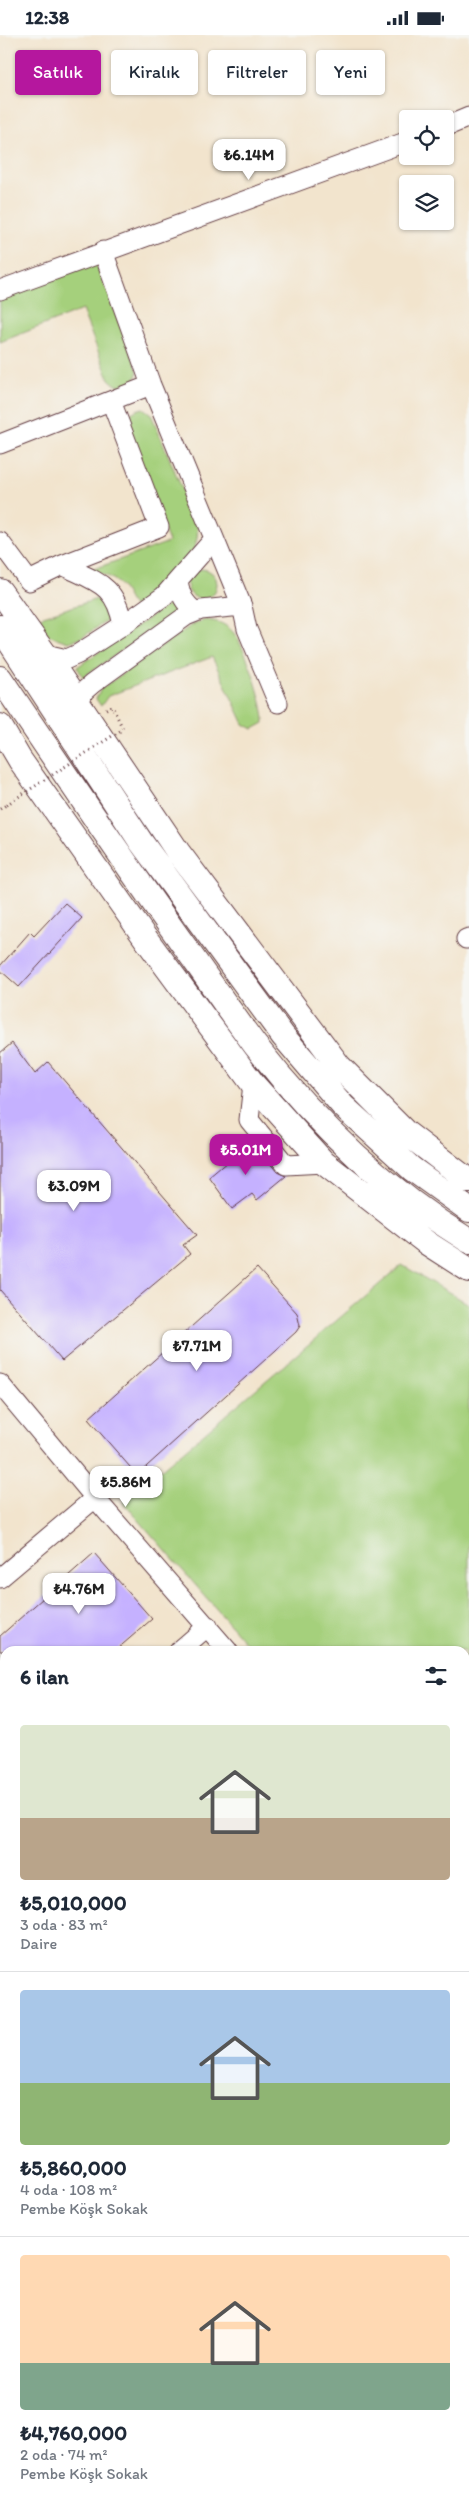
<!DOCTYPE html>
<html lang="tr">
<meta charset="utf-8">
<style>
:root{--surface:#fff;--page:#f2f2f3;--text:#1f2937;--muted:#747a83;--line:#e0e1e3;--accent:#b5179e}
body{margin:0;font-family:Itim,sans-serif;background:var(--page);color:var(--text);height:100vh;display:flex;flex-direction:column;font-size:19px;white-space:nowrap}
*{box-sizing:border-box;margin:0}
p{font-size:16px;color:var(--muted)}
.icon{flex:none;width:28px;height:28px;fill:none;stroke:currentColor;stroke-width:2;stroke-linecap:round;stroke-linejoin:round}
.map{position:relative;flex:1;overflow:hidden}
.panel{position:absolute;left:0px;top:1611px;width:470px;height:866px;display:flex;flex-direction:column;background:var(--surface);border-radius:15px 15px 0 0;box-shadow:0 1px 4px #0004}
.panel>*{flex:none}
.hud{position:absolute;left:15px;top:15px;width:440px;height:45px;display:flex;gap:10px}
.buttons{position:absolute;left:399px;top:75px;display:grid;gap:10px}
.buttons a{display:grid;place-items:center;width:55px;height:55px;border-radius:5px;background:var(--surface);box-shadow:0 1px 4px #0004;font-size:25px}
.price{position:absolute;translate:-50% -42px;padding:0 11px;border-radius:10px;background:#fff;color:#222;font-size:16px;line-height:32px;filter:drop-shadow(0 1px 2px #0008)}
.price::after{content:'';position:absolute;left:50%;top:30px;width:15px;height:11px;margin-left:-8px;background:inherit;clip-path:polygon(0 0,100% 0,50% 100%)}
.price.current{background:var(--accent);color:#fff}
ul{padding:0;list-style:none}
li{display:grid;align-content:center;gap:10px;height:265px;padding:0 20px}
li+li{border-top:1px solid var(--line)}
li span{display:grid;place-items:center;height:155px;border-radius:5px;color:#555}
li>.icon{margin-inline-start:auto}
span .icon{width:90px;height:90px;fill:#fffc;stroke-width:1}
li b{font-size:21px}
h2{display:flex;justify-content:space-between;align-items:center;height:60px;padding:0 20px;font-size:21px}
.tag{padding:0 18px;border-radius:5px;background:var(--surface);box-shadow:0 1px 4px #0004;font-size:18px;line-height:45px}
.tag.current{background:var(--accent);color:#fff}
.status{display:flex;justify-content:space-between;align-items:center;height:35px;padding:0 25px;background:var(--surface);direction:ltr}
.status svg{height:14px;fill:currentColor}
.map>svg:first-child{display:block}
.green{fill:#a5d07c;stroke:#787854}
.building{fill:#c5b1ff}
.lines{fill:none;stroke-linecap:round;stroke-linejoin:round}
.minor-casing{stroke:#633d43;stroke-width:21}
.major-casing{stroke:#633d43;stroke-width:26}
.path{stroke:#633d43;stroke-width:3;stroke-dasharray:1 4;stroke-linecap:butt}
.minor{stroke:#fff;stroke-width:19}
.major{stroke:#fff;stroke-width:24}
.path-bridge{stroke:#633d43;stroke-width:3;stroke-dasharray:1 4;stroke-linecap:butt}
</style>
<div class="status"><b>12:38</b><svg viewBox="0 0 49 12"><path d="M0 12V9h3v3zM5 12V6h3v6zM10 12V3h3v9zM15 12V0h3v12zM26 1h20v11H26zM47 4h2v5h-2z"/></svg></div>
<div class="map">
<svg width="469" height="2477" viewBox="0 0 469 2477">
<rect width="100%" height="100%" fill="#f6f6f2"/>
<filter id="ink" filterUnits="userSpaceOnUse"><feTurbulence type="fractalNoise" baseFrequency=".02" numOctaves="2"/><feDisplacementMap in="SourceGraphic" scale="10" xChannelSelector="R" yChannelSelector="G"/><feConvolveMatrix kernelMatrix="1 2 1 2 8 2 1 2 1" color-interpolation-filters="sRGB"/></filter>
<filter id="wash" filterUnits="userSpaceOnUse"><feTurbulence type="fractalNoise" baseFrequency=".0096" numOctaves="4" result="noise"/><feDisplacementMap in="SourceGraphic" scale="20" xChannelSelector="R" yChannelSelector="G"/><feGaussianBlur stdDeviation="1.12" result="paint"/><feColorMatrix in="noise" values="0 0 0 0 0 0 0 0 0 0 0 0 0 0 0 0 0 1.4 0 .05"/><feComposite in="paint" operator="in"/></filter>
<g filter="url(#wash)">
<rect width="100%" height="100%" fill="#f2e4cd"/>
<path class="green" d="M93,220L138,336L135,345L127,352L116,350L109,344L82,275L0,307V255Z
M143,373L151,379L197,490C203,526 159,555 133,572C120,546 118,544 91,535L169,507L124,391C127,380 132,376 143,373Z
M187 549a15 15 0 1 1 30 0a15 15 0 1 1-30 0Z
M97,564L104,569L111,583L81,603L68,607L48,600L34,584Z
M171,568L176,572V579L83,642L77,632Z
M205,585C215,586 222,587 230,594C244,605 265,670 264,688L253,694L244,689L212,622L108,661L101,671L96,664L101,654L192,590Z
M402,1230L469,1269V1874L465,1869V1616H253L123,1467Z"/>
<g id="blocks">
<path class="building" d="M65,868L82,883L19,952L0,935V931L30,897L34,901Z
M12,1008L35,1039L48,1027L197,1200L183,1210L190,1219L62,1326L0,1255V1018Z
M252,1106L277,1137L286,1141L257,1165L252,1159L232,1174L209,1142Z
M257,1233L297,1278L300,1291L296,1297L137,1440L88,1384Z
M94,1518L152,1584L115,1616H0V1601Z"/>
</g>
</g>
<g filter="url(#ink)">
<use href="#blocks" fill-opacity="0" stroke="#633d43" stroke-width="1"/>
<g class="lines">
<defs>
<path id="minor" d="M445,92L469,82
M103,216L151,350L242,571L247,594L278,668
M0,255L408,106
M0,409L151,350
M0,507L29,546L62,530C96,547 115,548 123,590
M62,530L159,492L111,366
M178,545C180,560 184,568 196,577
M45,619L67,624L78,619L123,590L164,561L214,504
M78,668L84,656L92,649L186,581L201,575L242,571
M466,904L469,903
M253,1049L249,1085L286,1130L324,1128
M0,1349L95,1463L228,1616
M0,1543L95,1463
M179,1616L208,1591
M0,1771L5,1766
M0,1827L5,1823
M465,1906L469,1911
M465,1977L469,1982
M0,2105L5,2111
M0,2191L5,2187
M465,2272L469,2269
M465,2449L469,2447
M0,2470L5,2465
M330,2472L335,2477
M457,2472L459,2477
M196,2477L201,2472
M396,2477L407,2472"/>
<path id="major" d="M0,556L45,619L178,817L339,1031L405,1097L469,1146
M0,592L141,807L283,1001L343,1071L412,1134L469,1175
M0,643C61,733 121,823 185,912C208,944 231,978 255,1010C314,1086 387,1156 469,1206
M0,691L20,725L146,904L253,1049L324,1128L427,1208L469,1235"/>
</defs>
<use href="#minor" class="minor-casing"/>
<use href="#major" class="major-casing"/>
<path class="path" d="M106,674L112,671L123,694
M0,774L6,770"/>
<use href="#minor" class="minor"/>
<use href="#major" class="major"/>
<path class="path-bridge" d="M6,770L123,694"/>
</g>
</g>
</svg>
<div class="buttons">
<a><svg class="icon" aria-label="locate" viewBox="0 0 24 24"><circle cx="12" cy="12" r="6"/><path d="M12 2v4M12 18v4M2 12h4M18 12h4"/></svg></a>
<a><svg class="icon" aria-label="layers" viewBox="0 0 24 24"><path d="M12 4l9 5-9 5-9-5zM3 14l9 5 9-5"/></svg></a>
</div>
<b class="price" style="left:249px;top:146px">₺6.14M</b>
<b class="price current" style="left:246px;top:1141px">₺5.01M</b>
<b class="price" style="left:74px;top:1177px">₺3.09M</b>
<b class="price" style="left:197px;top:1337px">₺7.71M</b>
<b class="price" style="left:126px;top:1473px">₺5.86M</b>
<b class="price" style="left:79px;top:1580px">₺4.76M</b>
<div class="hud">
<a class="tag current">Satılık</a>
<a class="tag">Kiralık</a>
<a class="tag">Filtreler</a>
<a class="tag">Yeni</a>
</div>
<section class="panel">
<h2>6 ilan<svg class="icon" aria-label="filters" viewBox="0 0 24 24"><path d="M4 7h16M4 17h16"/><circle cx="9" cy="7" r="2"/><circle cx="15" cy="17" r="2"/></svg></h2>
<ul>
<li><span style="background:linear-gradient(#dfe7d0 60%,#b9a48a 0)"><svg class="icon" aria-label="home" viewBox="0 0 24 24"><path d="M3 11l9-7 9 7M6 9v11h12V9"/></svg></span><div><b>₺5,010,000</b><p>3 oda · 83 m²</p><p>Daire</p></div></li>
<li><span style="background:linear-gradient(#a9c7e8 60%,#8fb573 0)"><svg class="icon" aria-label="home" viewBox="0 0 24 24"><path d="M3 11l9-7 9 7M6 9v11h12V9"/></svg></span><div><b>₺5,860,000</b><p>4 oda · 108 m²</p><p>Pembe Köşk Sokak</p></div></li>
<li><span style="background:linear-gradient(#ffd9b3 70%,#7fa58c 0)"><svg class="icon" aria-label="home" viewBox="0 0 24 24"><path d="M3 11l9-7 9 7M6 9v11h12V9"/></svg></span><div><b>₺4,760,000</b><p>2 oda · 74 m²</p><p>Pembe Köşk Sokak</p></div></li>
</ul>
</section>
</div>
